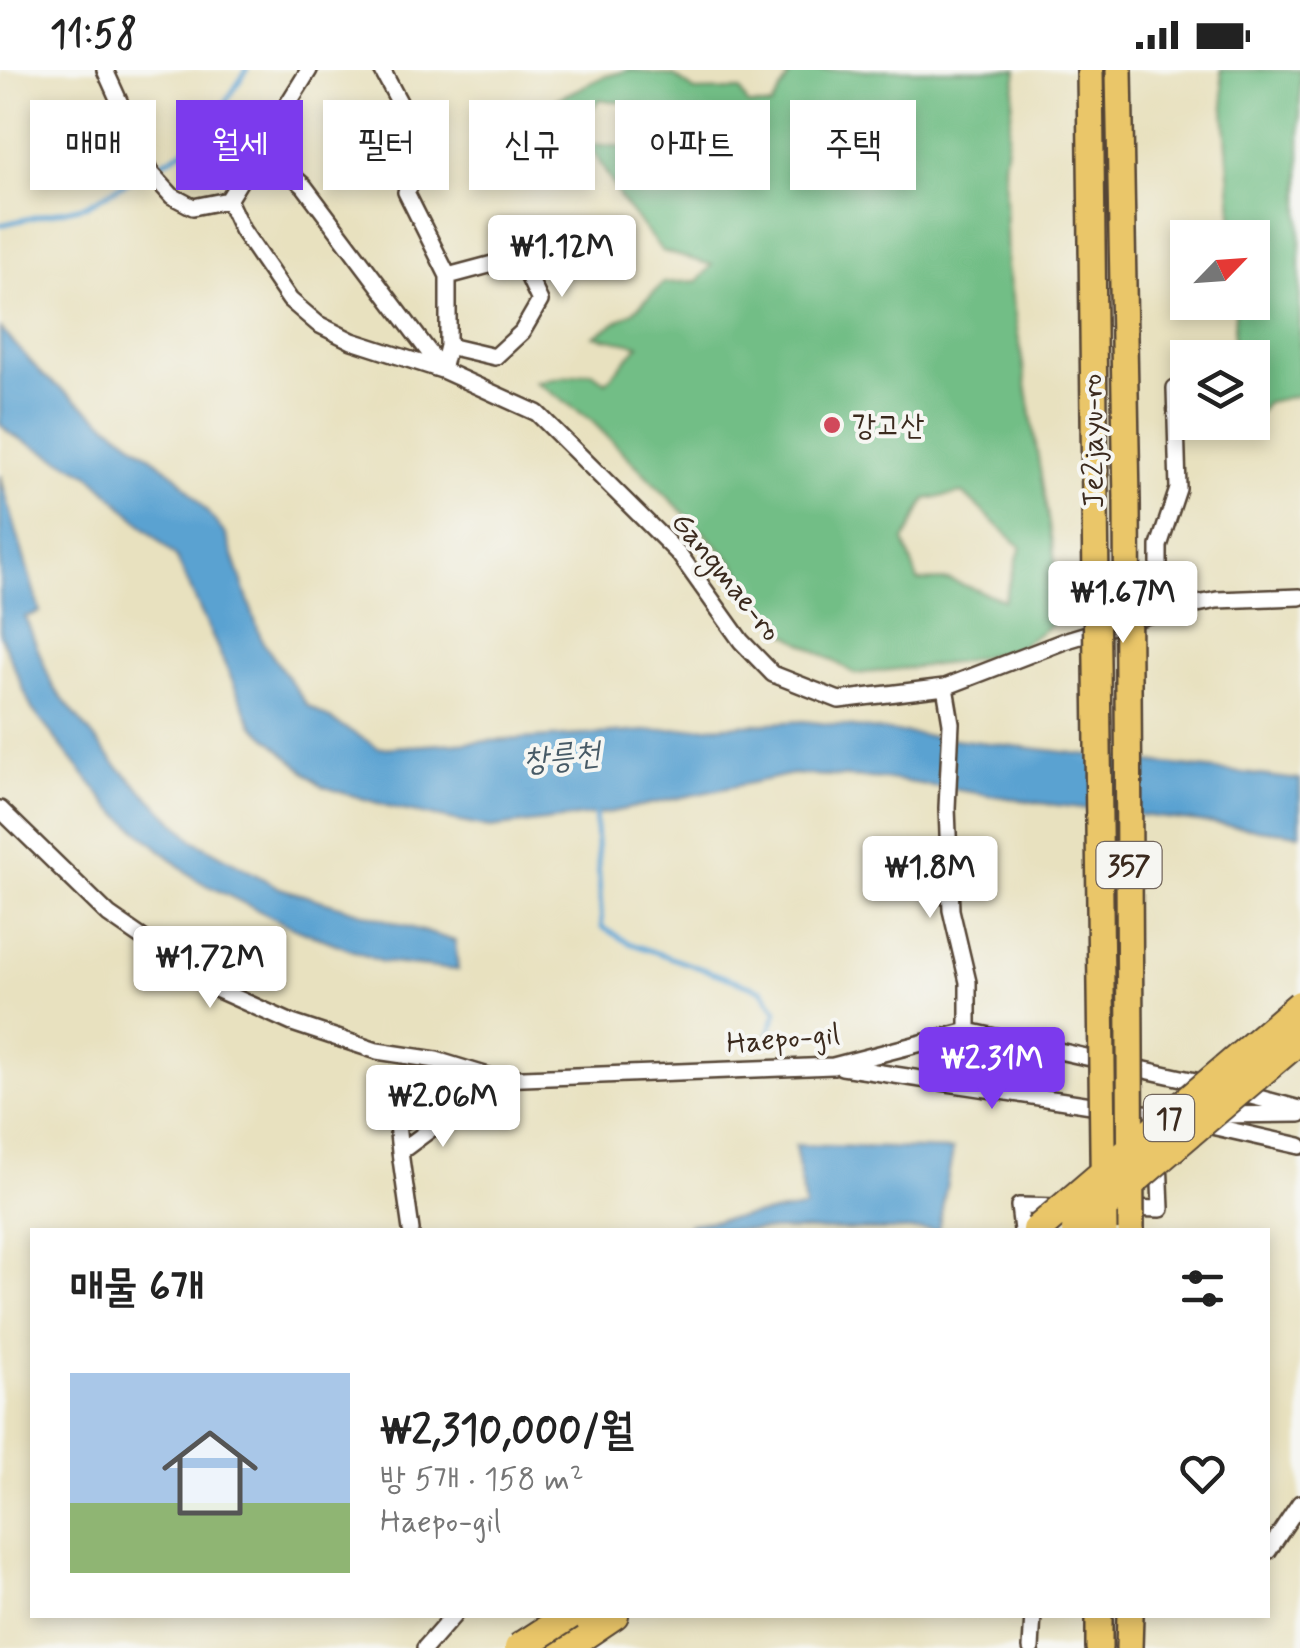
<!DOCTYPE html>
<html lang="ko">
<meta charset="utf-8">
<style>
:root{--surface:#fff;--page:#f6f6f6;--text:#222;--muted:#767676;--line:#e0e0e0;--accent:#7c3aed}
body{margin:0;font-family:Mynerve,"Poor Story",sans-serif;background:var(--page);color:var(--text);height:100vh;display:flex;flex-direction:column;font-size:38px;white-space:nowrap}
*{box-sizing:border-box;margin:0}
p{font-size:32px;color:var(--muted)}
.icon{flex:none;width:55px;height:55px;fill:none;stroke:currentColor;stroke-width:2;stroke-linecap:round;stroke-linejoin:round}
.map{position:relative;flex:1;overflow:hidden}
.sheet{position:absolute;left:30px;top:1158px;width:1240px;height:390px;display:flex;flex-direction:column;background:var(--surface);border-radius:0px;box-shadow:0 5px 15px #0003}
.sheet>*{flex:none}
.banner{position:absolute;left:30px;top:30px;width:1240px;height:90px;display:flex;gap:20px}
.needle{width:65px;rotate:65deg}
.controls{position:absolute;left:1170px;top:150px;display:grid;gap:20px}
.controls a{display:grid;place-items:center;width:100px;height:100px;border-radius:0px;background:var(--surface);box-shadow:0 5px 15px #0003;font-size:50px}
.price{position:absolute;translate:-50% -85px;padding:0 22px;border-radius:10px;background:#fff;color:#222;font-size:32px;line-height:65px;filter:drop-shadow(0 2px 5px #0008)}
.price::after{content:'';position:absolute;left:50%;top:60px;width:30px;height:22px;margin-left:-15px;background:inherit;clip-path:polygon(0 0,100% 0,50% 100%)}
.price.selected{background:var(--accent);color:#fff}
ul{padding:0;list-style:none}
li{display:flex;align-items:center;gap:30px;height:250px;padding:0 40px}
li+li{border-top:2px solid var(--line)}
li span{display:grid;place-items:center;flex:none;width:280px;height:200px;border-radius:0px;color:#555}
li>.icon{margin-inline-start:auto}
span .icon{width:120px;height:120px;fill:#fffc;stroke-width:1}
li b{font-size:42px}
h2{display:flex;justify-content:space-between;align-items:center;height:120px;padding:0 40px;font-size:42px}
.tag{padding:0 35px;border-radius:0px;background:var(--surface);box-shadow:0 5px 15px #0003;font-size:35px;line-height:90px}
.tag.selected{background:var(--accent);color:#fff}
.status{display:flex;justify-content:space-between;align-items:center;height:70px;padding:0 50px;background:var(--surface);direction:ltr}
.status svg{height:28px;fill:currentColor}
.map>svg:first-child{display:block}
.forest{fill:#72be86;stroke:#567452;stroke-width:2.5;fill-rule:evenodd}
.water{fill:#5aa2d1;stroke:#4a6678;stroke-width:2.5}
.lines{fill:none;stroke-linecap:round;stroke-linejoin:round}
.stream{stroke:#5aa2d1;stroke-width:5}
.minor-casing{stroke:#554536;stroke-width:20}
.trunk-casing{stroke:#554536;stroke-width:30}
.motorway-casing{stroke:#554536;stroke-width:32}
.minor{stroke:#fff;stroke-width:15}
.trunk{stroke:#eac669;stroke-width:25}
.motorway{stroke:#eac669;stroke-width:28}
.trunk-bridge-casing{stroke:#554536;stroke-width:30;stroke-linecap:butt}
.motorway-bridge-casing{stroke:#554536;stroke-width:32;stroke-linecap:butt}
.trunk-bridge{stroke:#eac669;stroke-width:25}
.motorway-bridge{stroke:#eac669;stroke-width:28}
.poi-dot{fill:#d1495b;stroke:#f6f6f2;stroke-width:4}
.labels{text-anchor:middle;stroke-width:8;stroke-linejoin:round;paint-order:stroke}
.shield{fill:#f6f6f2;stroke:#73675e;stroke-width:2.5}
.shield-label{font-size:28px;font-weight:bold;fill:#3b2a1e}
.poi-label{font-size:30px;fill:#3b2a1e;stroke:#f6f6f2;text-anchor:start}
.street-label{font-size:30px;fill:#3b2a1e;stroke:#f6f6f2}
.water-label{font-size:32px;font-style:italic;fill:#475a66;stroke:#f6f6f2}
</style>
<div class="status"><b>11:58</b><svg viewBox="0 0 49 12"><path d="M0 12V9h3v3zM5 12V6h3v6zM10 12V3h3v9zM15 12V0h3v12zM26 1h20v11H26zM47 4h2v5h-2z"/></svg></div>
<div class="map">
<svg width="1300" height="1578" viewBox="0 0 1300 1578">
<rect width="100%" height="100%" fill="#f6f6f2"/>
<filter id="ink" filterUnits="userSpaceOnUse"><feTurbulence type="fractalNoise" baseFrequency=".01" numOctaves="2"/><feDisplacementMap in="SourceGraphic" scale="20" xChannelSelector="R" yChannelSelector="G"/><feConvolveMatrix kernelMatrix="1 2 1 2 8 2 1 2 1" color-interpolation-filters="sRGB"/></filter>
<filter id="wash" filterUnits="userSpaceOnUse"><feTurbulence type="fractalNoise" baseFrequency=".0048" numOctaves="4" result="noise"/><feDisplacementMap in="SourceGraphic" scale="40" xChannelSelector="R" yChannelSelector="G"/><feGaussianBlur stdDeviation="2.25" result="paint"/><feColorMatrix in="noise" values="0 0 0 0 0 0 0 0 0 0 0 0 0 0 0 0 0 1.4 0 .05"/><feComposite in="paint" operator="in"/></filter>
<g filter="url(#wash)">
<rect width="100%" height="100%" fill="#e8e1bf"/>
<path class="forest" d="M630,0L674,6L695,21L740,20L748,35L771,37L789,7L768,0H1017L1004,95L1007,197L1064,547L1017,578L961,592L856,604L783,562L734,493L591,350L536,312L592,302L606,312L639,275L594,266L634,241L664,213L698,211L712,195L662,181L623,132L589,74L638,78L644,36L599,29L584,52L561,51L557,29L603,7ZM963,423L1021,477L1004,530L950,510L918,511L904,471L926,429Z
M1221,0H1300V325L1267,332L1253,351L1252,288L1232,287L1236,233L1252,232V168L1234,167Z"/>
<path class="water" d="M0,258L44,306L178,407L226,465L262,571L307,635L379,678L803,651L1300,710V764L1040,733L889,709L793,704L607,743L490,758L398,739L321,716L252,654L176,487L90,405L9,363L0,354Z
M0,405L40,542L25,547L53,617L116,695L193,770L280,818L455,871L458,900L382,892L290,856L195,809L109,736L32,639L0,564Z
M795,1075L953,1080L938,1160H688L689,1154L805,1138Z"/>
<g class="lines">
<path class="stream" d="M0,155L87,135L200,71L247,0
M595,740L602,857L629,873L762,920L777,941L768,966"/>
</g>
</g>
<g filter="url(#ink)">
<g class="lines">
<defs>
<path id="minor" d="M105,0L152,104L172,126L193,137L228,130
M382,0L428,86L406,122L448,206V276L442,300
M260,77L304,116L441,298
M228,130L242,160L290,230L318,254L352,271L442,300L537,343L679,484L741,571L773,604L839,630L945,617L1067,570L1159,542L1217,530L1300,527
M228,130L309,0
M448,276L495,287L522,262L540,231L519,187L448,206
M1159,542V476L1178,419L1175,318L1188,314
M945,617L951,653L947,738L951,840L968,912V961
M0,739L109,845L216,919L292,953L377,981L436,990L498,1009L833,996L968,961L1209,1014
M842,997L1170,1047
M1236,1022L1300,1039
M1213,1045L1300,1044
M1198,1053L1300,1076
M400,1082L397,1054L472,1022
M1124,1138L1161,1139L1159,1088
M411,1160L400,1082L498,1009
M1022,1160L1019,1136L1061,1137
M1268,1481L1300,1433
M425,1578L454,1545
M1031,1578L1033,1545"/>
<path id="trunk" d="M1090,0L1095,432
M1119,0L1127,431
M1099,1578V1545
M1129,1578L1130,1545"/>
<path id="motorway" d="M565,1578L614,1545"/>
</defs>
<use href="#minor" class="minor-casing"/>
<use href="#trunk" class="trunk-casing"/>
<use href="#motorway" class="motorway-casing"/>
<use href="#minor" class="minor"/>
<use href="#trunk" class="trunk"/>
<use href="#motorway" class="motorway"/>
<defs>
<path id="trunk-bridge" d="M1127,431L1131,1160
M1095,432L1104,1160"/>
<path id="motorway-bridge" d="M1037,1160L1300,935
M1076,1160L1300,969
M519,1578L570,1545"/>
</defs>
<use href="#trunk-bridge" class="trunk-bridge-casing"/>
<use href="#motorway-bridge" class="motorway-bridge-casing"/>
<use href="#trunk-bridge" class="trunk-bridge"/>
<use href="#motorway-bridge" class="motorway-bridge"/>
</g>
</g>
<circle class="poi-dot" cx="832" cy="355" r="10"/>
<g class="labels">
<g class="shield">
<rect x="1096.5" y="772" width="65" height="46" rx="8"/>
<rect x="1144" y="1025" width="50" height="46" rx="8"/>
</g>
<g class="shield-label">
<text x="1129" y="805">357</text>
<text x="1169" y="1058">17</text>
</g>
<g class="poi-label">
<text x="852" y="365">강고산</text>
</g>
<g class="street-label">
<text transform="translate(1092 371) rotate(-91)" y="10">Je2jayu-ro</text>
<text transform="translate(727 506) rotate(51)" y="10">Gangmae-ro</text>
<text transform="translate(783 968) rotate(-5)" y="10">Haepo-gil</text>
</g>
<g class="water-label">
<text transform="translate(561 686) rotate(-6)" y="11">창릉천</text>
</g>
</g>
</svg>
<div class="controls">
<a><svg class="needle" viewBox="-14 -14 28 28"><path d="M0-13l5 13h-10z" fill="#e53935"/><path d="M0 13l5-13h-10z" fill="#767676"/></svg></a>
<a><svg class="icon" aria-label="layers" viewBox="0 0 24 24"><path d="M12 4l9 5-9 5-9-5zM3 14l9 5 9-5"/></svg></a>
</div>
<b class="price" style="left:562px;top:230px">₩1.12M</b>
<b class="price" style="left:1123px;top:576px">₩1.67M</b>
<b class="price" style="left:930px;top:851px">₩1.8M</b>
<b class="price" style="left:210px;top:941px">₩1.72M</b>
<b class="price selected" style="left:992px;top:1042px">₩2.31M</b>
<b class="price" style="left:443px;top:1080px">₩2.06M</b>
<div class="banner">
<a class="tag">매매</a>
<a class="tag selected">월세</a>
<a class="tag">필터</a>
<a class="tag">신규</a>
<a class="tag">아파트</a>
<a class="tag">주택</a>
</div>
<section class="sheet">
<h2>매물 6개<svg class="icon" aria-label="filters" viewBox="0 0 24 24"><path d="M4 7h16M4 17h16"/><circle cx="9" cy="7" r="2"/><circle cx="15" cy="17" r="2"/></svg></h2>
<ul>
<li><span style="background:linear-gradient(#a9c7e8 65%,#8fb573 0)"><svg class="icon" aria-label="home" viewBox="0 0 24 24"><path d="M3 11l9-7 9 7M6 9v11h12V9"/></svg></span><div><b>₩2,310,000/월</b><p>방 5개 · 158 m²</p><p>Haepo-gil</p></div><svg class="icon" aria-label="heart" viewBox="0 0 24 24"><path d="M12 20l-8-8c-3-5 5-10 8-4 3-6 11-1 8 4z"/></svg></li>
</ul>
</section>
</div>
